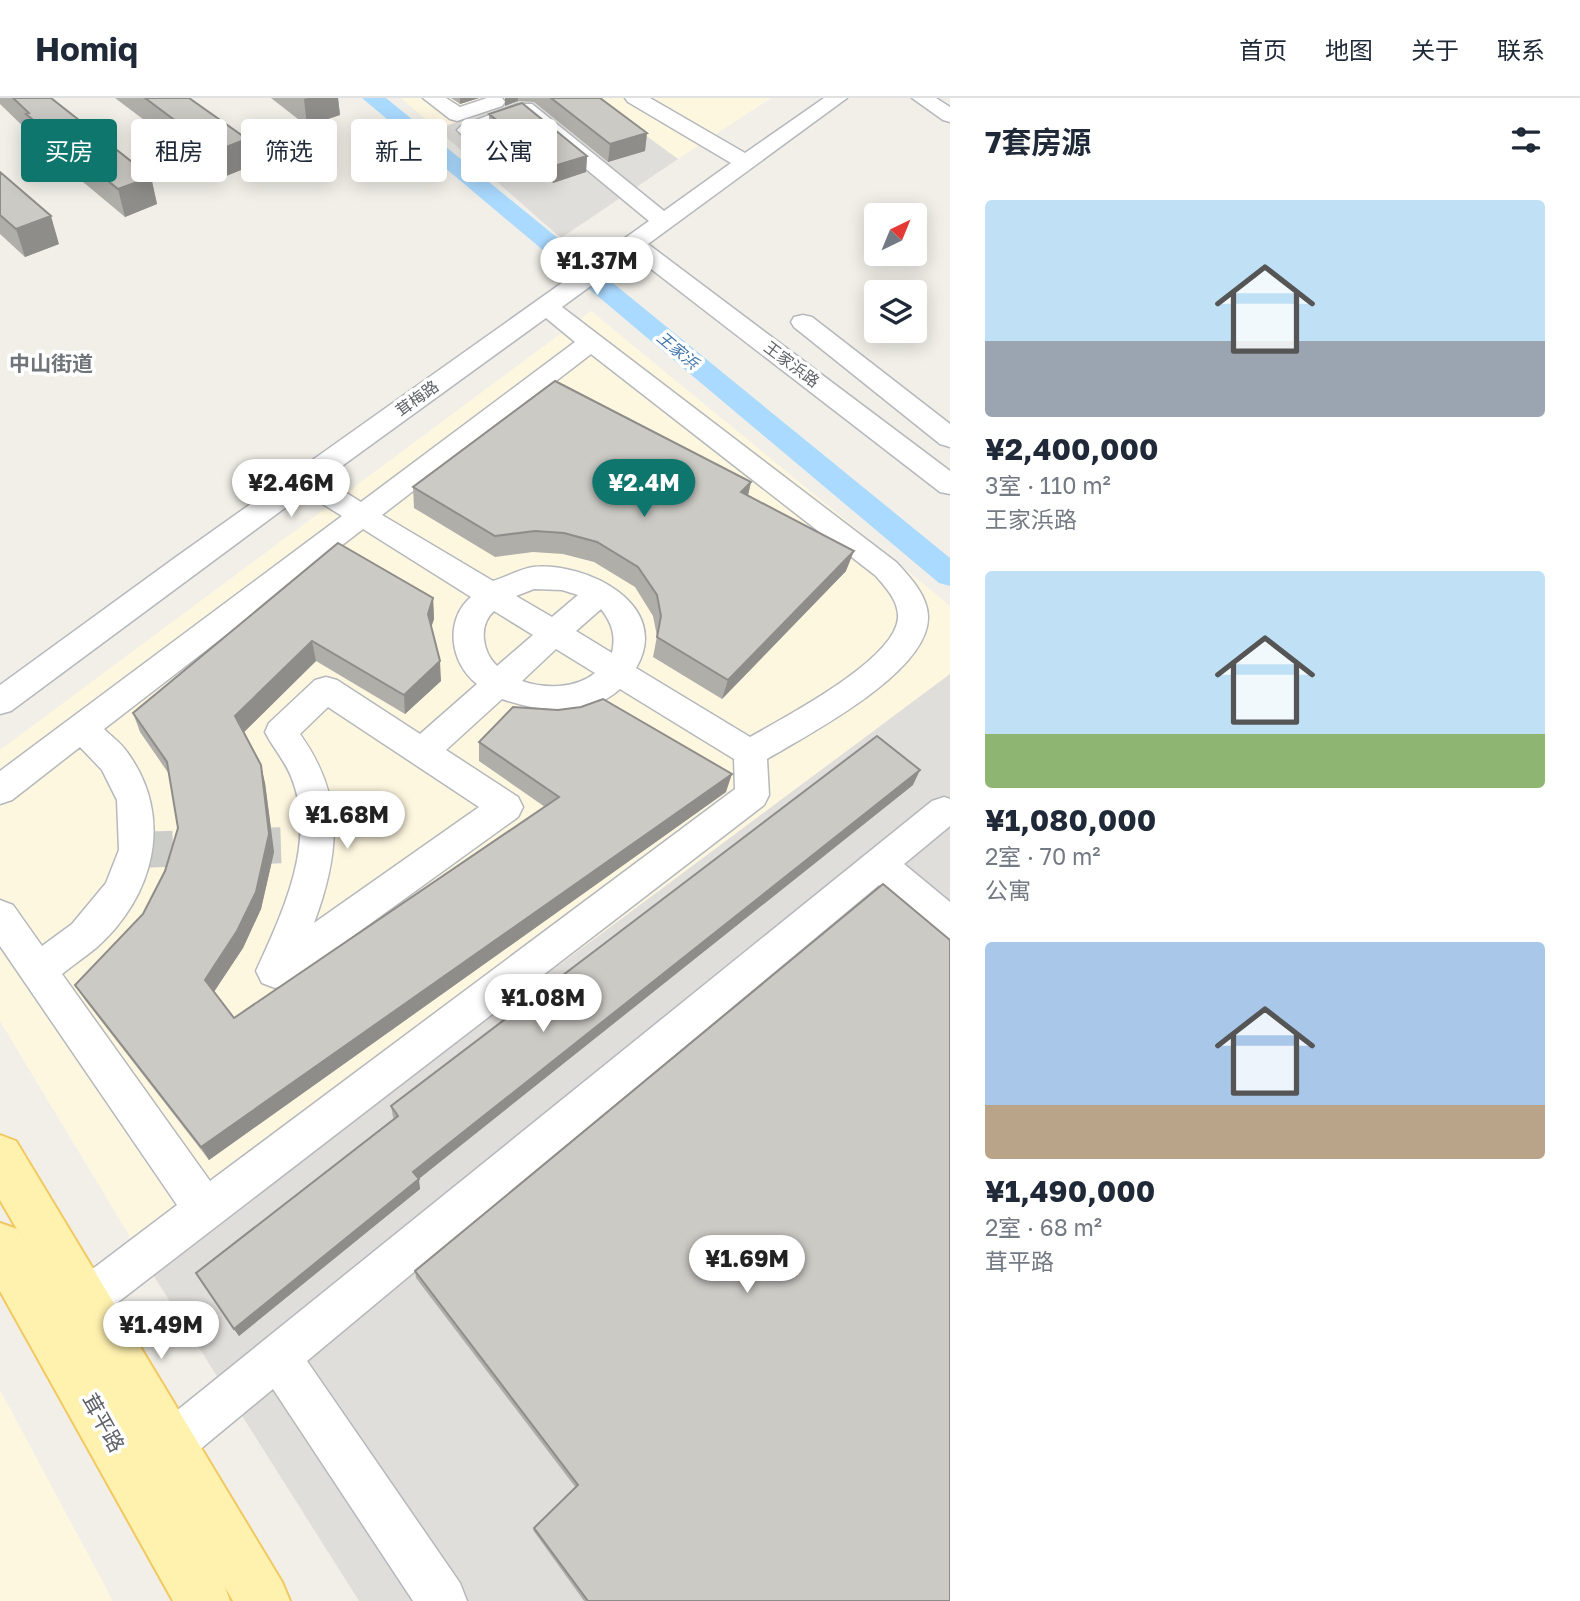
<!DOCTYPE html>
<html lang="zh">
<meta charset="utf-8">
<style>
:root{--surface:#fff;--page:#f2f2f3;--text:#1f2937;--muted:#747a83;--line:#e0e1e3;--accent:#0f766e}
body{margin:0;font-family:"Golos Text","Noto Sans SC",sans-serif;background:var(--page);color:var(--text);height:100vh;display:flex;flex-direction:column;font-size:26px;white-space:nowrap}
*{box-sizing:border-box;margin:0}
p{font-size:23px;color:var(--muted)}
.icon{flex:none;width:38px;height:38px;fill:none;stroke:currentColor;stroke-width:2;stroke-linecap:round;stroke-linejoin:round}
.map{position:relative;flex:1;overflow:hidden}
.side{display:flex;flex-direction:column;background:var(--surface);width:630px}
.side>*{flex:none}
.hud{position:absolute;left:21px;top:21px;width:665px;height:63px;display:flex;gap:14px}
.needle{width:46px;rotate:43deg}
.buttons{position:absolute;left:864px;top:105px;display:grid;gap:14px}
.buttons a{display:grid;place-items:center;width:63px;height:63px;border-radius:7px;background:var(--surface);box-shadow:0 4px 18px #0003;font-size:35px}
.price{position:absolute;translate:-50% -60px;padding:0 16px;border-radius:24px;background:#fff;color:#222;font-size:23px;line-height:46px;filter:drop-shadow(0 2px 4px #0008)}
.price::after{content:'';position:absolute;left:50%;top:42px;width:21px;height:16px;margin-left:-10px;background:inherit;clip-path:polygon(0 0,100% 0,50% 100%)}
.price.on{background:var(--accent);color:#fff}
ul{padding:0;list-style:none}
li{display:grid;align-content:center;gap:14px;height:371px;padding:0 35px}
li span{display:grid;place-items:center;height:217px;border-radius:7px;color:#555}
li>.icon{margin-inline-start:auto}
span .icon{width:126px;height:126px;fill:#fffc;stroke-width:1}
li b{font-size:30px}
h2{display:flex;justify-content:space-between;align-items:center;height:84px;padding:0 35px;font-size:30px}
.pill{padding:0 24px;border-radius:7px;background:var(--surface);box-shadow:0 4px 18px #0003;font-size:24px;line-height:63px}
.pill.on{background:var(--accent);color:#fff}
header{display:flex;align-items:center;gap:42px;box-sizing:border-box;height:98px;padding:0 35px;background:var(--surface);border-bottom:2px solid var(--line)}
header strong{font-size:33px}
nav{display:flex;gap:38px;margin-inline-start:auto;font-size:24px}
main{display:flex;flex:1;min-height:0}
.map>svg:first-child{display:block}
.commercial{fill:#fef7e0}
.industrial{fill:#e0deda}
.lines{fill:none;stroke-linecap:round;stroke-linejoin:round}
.canal{fill:#aadaff;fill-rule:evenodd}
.minor-tunnel{stroke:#ccccc8;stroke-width:36;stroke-dasharray:36 18;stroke-linecap:butt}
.minor-casing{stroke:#b5b8bc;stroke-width:3}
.major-casing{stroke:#f2c960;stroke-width:4}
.minor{fill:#fff;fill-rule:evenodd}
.major{fill:#fff2af;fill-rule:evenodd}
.wall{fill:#afaea9}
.shaded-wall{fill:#8f8d8a}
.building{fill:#cccac5;stroke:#8f8d8a;stroke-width:2}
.labels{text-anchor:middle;stroke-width:7;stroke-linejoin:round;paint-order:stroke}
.far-water-label{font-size:16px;font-style:italic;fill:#4174aa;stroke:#fff}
.far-street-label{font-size:16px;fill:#5f6368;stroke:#fff}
.far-district-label{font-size:21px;font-weight:bold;fill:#70757a;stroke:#fff}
.near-street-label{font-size:21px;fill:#5f6368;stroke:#fff}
</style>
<header>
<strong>Homiq</strong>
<nav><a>首页</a><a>地图</a><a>关于</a><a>联系</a></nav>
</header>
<main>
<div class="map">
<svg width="950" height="1503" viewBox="0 0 950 1503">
<rect width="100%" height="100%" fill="#f1efe8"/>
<path class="commercial" d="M401,0H525L437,31Z
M594,0H771L678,61Z
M591,213L950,508V576L150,1172L0,923V652Z
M0,1292L113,1503H0Z"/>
<path class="industrial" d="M525,0H594L678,61L561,140L437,31Z
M950,576V1503H359L150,1172Z"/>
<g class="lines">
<path class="canal" d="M362,0H386L950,460V488L939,485Z"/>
<path class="minor-tunnel" d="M137,752L318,746"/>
<defs>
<path id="minor" d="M423,0H446L460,9L487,0H502L505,4L502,8L457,23L450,21Z
M625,0H650L745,55L824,0H847L648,146L950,373V396L940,394L633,157L562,209L896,464C910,479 928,498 928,519C929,574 809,636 767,661L769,697L764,707L100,1218L85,1225L70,1218L63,1203L70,1188L177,1107L0,848V802L13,807L42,848L72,826L106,785L119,752L117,702L102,672L80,649L12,702L0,706V673L342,418L305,395L11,613L0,616V587L176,459L649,123L522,18L468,38L461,36L457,32L461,28L518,6H532L664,113L731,65L628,4ZM546,220L575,244L361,404L324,381ZM591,256L876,478C886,490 899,503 898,520C895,562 785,619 750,639L636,570C673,507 587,464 533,469C520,471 506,479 493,483L382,417ZM363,431L471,499C444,522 450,565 477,586L420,636L337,582L326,579L315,582L269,625L265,634C273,650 286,664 292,681C317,744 282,816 256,873L262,885L275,890L288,885L518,719L523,709L518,699L446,652L502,601C539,614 588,620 620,591L734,661L735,691L210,1083L62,876C73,867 85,859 96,850C154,799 175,719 127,654C121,645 111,638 104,631ZM534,491L562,492L578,497L552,519L516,498ZM601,511C612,525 616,537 612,555L576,533ZM494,513L533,537L497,568C482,554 478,527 494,513ZM556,551L595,575C576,591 544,591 522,583ZM328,609L479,709L314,825C340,755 345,699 300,636Z
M912,0H936L950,9V24L943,22Z
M803,217L812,219L950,326V349L940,346L794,229L791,224L794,219Z
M944,699L950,701V728L904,766L950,804V842L937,837L879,787L307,1263L460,1485L467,1503H413L273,1291L186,1363L170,1370L154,1363L147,1347L154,1331L932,703Z"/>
<path id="major" d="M0,1037L16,1043L282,1484L290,1503H233L225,1489L230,1503H173L0,1193V1125L17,1131L25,1145L0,1102Z"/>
</defs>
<use href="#minor" class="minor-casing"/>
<use href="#major" class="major-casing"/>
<use href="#minor" class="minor"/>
<use href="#major" class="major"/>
</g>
<path class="wall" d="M0,0H51L151,79L157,106L125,119L34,43L32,37L0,6Z
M115,0H189L251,68L221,80Z
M271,0H338L340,17L307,28Z
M451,0H479L460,6Z
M505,0H600L647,35L645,53L608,64L534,4L518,3L505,8Z
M489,16L587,58L586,74L553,85L489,33Z
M0,74L59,146L25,159L0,136Z
M751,384L748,398L846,473L722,601L653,559L657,538L653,518L635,489L594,464L563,456L533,454L495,459L414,410L413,389Z
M338,445L433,500L434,521L431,529L441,583L405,616L316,563L244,634L265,685L274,754L261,811L243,850L214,894L234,920L545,709L479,663V644L726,694L209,1062L85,902L75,887L143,816L165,773L178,730L169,676L140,634L133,615Z
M913,687L418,1081L420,1091L239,1238L234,1231L394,1021L393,1019L391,1008Z
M415,1173L950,1503H584L533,1432L576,1390L416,1180Z"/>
<path class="shaded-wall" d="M308,0H338L340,17L307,28L304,1Z
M460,0H479L460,6Z
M505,0H518V3L505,8Z
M647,35L645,53L608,64L610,46Z
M247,41L251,68L221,80L216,53Z
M587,58L586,74L553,85L554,68Z
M151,79L157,106L125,119L118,91Z
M51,118L59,146L25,159L16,131Z
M751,384L746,405L741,394Z
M854,453L846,473L722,601L728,582Z
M433,500L434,521L429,536L428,516Z
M312,543L316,563L241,637L235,618Z
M440,563L441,583L405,616L404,597Z
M261,667L265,685L274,754L261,811L243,850L211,898L205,882Z
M920,672L913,687L415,1084L413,1074Z
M732,676L726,694L209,1062L201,1049Z
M419,1081L420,1091L239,1238L234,1231Z"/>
<path class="building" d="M13,0H51L151,79L118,91L26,16L29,15Z
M145,0H189L247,41L216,53Z
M551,0H600L647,35L610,46Z
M522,5L587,58L554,68L489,16Z
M0,74L51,118L16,131L0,117Z
M555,283L751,384L741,394L854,453L728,582L657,539L661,518L657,497L638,469L597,444L564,435L535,433L495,438L413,389Z
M338,445L433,500L428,516L440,563L404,597L312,543L235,618L261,667L269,736L256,794L237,833L205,882L234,920L559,699L479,644L513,609L558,612L581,609L603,601L732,676L201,1049L75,887L143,816L165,773L178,730L167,664L133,615Z
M877,638L920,672L413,1074L419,1081L234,1231L196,1175L398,1018L391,1008Z
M883,786L950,842V1503H588L534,1430L578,1387L415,1173Z"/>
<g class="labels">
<g class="far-water-label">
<text transform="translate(678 252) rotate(40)" y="6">王家浜</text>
</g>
<g class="far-street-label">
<text transform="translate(792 266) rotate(37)" y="6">王家浜路</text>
<text transform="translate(417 300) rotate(-36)" y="6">茸梅路</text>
</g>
<g class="far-district-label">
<text x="51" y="273">中山街道</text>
</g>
<g class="near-street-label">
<text transform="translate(103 1325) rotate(61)" y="7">茸平路</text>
</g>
</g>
</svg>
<div class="buttons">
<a><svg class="needle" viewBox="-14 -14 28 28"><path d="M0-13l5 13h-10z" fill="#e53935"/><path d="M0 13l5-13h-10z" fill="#747a83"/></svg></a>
<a><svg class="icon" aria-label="layers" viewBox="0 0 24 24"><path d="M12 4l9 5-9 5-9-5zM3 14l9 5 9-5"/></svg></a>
</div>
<b class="price" style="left:597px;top:199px">¥1.37M</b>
<b class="price" style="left:291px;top:421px">¥2.46M</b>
<b class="price on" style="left:644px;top:421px">¥2.4M</b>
<b class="price" style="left:347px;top:753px">¥1.68M</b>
<b class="price" style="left:543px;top:936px">¥1.08M</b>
<b class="price" style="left:747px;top:1197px">¥1.69M</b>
<b class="price" style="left:161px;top:1263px">¥1.49M</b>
<div class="hud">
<a class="pill on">买房</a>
<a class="pill">租房</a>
<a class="pill">筛选</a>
<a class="pill">新上</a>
<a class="pill">公寓</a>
</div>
</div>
<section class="side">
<h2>7套房源<svg class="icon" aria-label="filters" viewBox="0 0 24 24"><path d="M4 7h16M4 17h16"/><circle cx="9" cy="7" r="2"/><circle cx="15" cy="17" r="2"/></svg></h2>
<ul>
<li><span style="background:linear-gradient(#bfe0f5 65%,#9aa5b1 0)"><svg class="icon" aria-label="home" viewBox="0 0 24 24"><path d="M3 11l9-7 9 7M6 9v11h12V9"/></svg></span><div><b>¥2,400,000</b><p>3室 · 110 m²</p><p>王家浜路</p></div></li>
<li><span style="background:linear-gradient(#bfe0f5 75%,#8fb573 0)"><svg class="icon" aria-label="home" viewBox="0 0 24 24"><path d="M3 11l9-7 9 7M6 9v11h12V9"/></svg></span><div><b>¥1,080,000</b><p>2室 · 70 m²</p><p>公寓</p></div></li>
<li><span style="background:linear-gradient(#a9c7e8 75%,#b9a48a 0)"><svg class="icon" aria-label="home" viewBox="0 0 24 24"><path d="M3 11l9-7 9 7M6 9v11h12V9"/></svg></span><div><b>¥1,490,000</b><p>2室 · 68 m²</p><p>茸平路</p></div></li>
</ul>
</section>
</main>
